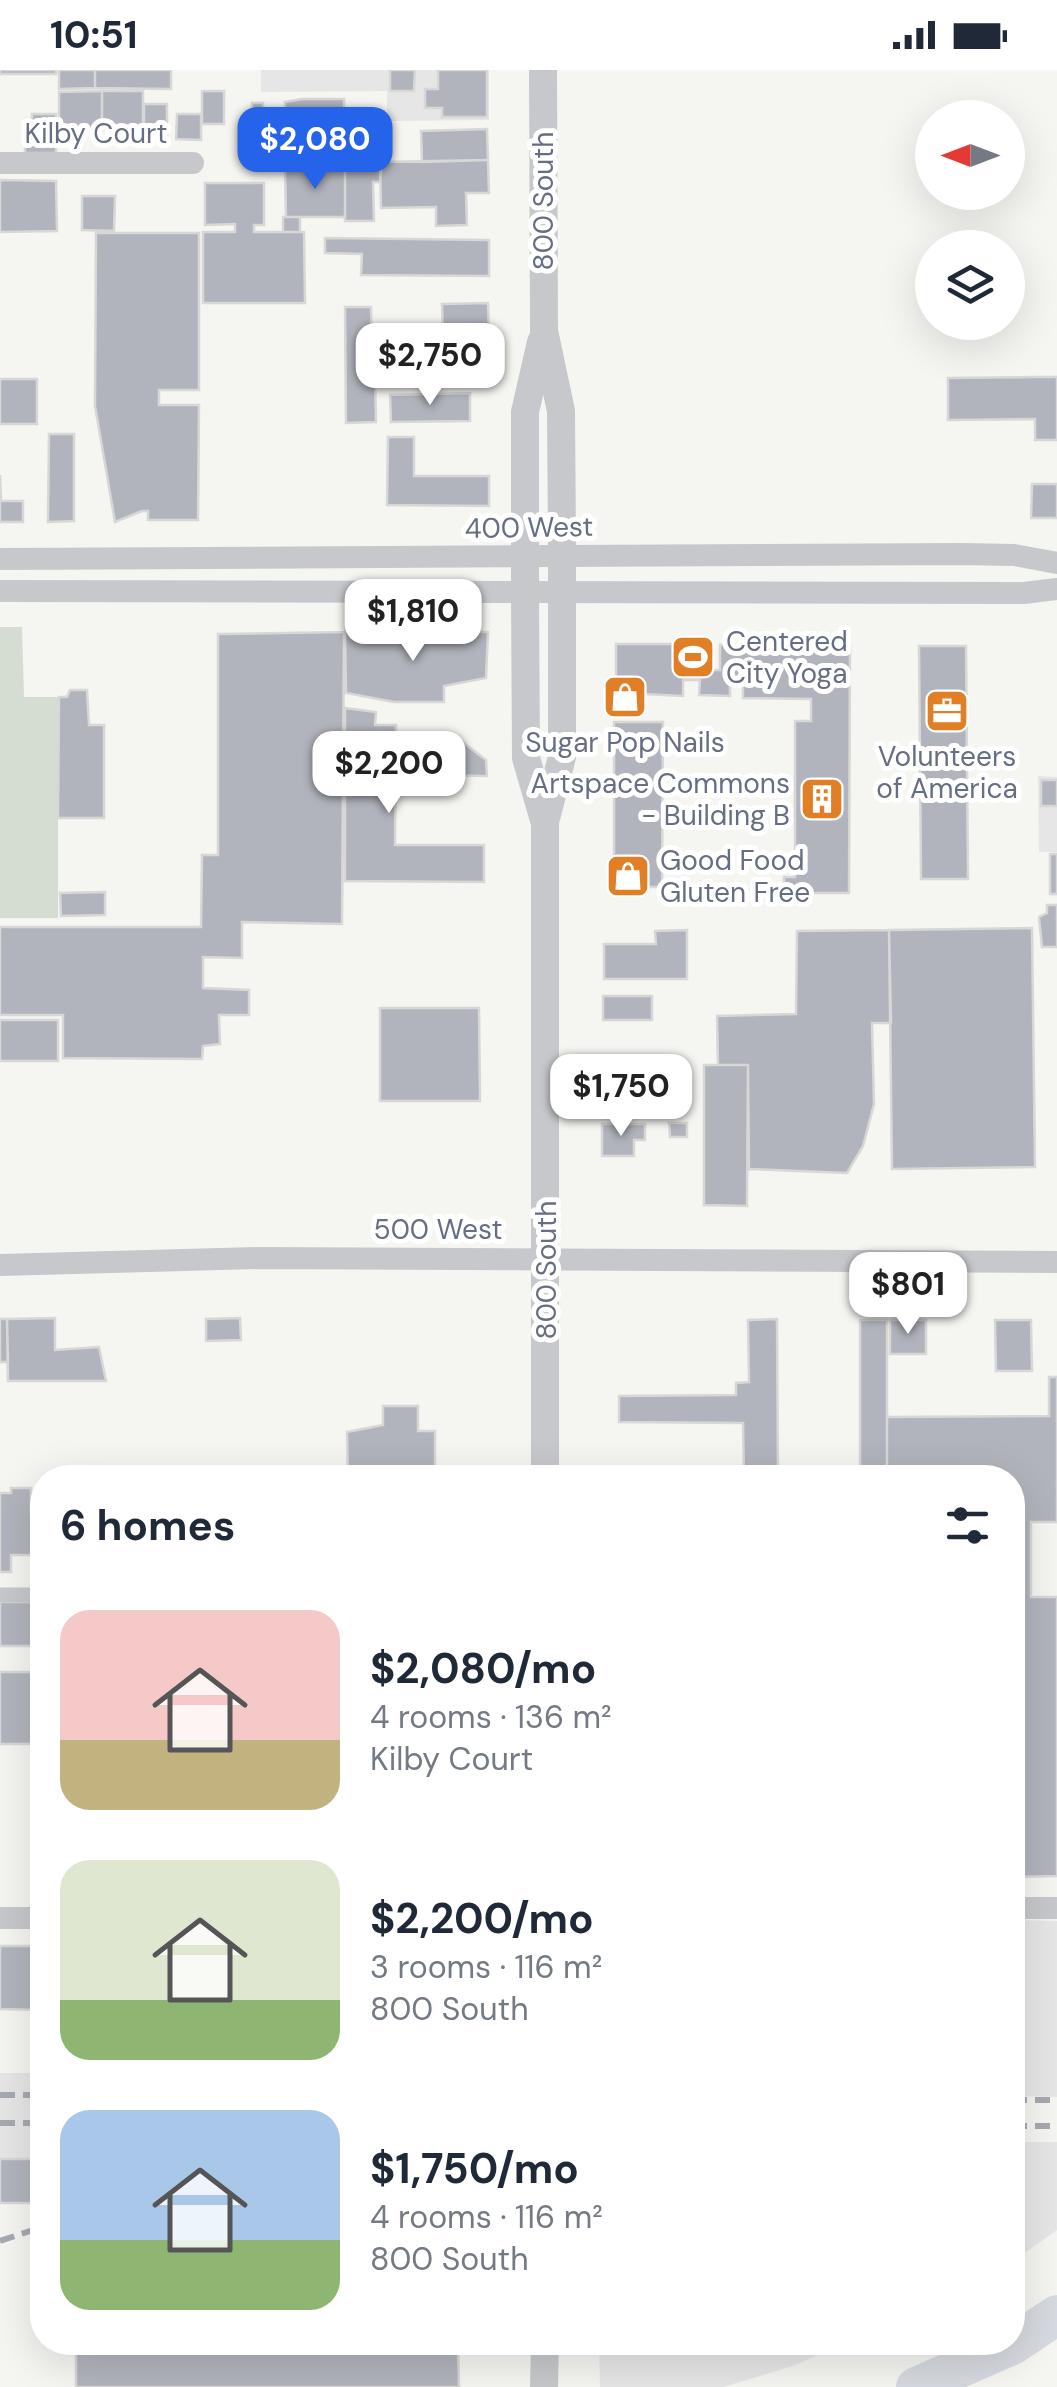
<!DOCTYPE html>
<meta charset="utf-8">
<style>
:root{--surface:#fff;--page:#f6f6f7;--text:#1f2937;--muted:#747a83;--accent:#2563eb}
body{margin:0;font-family:"DM Sans",sans-serif;background:var(--page);color:var(--text);height:100vh;display:flex;flex-direction:column;font-size:38px;white-space:nowrap}
*{box-sizing:border-box;margin:0}
p{font-size:32px;color:var(--muted)}
.icon{flex:none;width:55px;height:55px;fill:none;stroke:currentColor;stroke-width:2;stroke-linecap:round;stroke-linejoin:round}
.map{position:relative;flex:1;overflow:hidden}
.details{position:absolute;left:30px;top:1395px;width:995px;height:890px;display:flex;flex-direction:column;background:var(--surface);border-radius:40px;box-shadow:0 10px 40px #0002}
.details>*{flex:none}
.needle{width:65px;rotate:270deg}
.tools{position:absolute;left:915px;top:30px;display:grid;gap:20px}
.tools a{display:grid;place-items:center;width:110px;height:110px;border-radius:50%;background:var(--surface);box-shadow:0 10px 40px #0002;font-size:50px}
.price{position:absolute;translate:-50% -85px;padding:0 22px;border-radius:20px;background:#fff;color:#222;font-size:32px;line-height:65px;filter:drop-shadow(0 2px 5px #0008)}
.price::after{content:'';position:absolute;left:50%;top:60px;width:30px;height:22px;margin-left:-15px;background:inherit;clip-path:polygon(0 0,100% 0,50% 100%)}
.price.on{background:var(--accent);color:#fff}
ul{padding:0;list-style:none}
li{display:flex;align-items:center;gap:30px;height:250px;padding:0 30px}
li span{display:grid;place-items:center;flex:none;width:280px;height:200px;border-radius:30px;color:#555}
li>.icon{margin-inline-start:auto}
span .icon{width:120px;height:120px;fill:#fffc;stroke-width:1}
li b{font-size:42px}
h2{display:flex;justify-content:space-between;align-items:center;height:120px;padding:0 30px;font-size:42px}
.status{display:flex;justify-content:space-between;align-items:center;height:70px;padding:0 50px;background:var(--surface);direction:ltr}
.status svg{height:28px;fill:currentColor}
.map>svg:first-child{display:block}
.built{fill:#e6e6e6}
.green{fill:#d5ddd3}
.building{fill:#b1b4bc;stroke:#d7d7d5;stroke-width:2.5}
.lines{fill:none;stroke-linecap:round;stroke-linejoin:round}
.pedestrian{stroke:#c6c8cc;stroke-width:15}
.minor{stroke:#c6c8cc;stroke-width:22}
.tertiary{stroke:#c6c8cc;stroke-width:28}
.motorway{stroke:#d6d9df;stroke-width:40}
.rail{stroke:#a6a9b0;stroke-width:6;stroke-dasharray:15 8;stroke-linecap:butt}
.labels{text-anchor:middle;stroke-width:10;stroke-linejoin:round;paint-order:stroke}
.street-label{font-size:28px;fill:#656e83;stroke:#fff}
.poi-label{font-size:28px;fill:#656e83;stroke:#fff;text-anchor:start}
</style>
<div class="status"><b>10:51</b><svg viewBox="0 0 49 12"><path d="M0 12V9h3v3zM5 12V6h3v6zM10 12V3h3v9zM15 12V0h3v12zM26 1h20v11H26zM47 4h2v5h-2z"/></svg></div>
<div class="map">
<svg width="1057" height="2317" viewBox="0 0 1057 2317">
<rect width="100%" height="100%" fill="#f5f6f2"/>
<path class="built" d="M261,0H489V50L387,51V21L261,22Z
M1038,706L1057,707V782H1039Z
M1013,1850L1057,1851V2027L1013,2026Z
M0,2003H42V2089H0Z
M1013,2072H1057V2160L1013,2191Z
M599,2273V2272L844,2273L793,2296L723,2317H600Z"/>
<path class="green" d="M0,557H22L24,627H58V848H0Z"/>
<path class="building" d="M0,0H56V4H0Z
M59,0H95V18L59,19Z
M95,0H171V19L95,18Z
M390,0H415L414,21H390Z
M438,0H487V47H442V38H425V19H438Z
M102,21V60H59V22Z
M102,21H143V60H102Z
M202,21H224V54H202Z
M302,29H344V54H285V32Z
M252,33H263V55H252Z
M144,34H167V70H144Z
M32,44H56V83H25V49H32Z
M177,44H201V70L176,69Z
M274,57H301V71L274,72Z
M487,59L488,90L422,92L421,61Z
M349,65H385L380,112H373L374,151H345V68Z
M488,90L489,123H466L467,155L436,156V137L381,138L380,92Z
M285,98H345V147H286Z
M0,110L56,111L57,161L0,162Z
M205,113H264V155H254V162H304L305,233H203V162H235V154L205,155Z
M82,126H115L114,161L82,160Z
M283,147H300V162H283Z
M96,163H199V320H159V335H199L198,450H148V441H142L115,452L95,336Z
M325,168L489,170V206L361,205L362,184L325,183Z
M488,233L489,264L443,265L442,234Z
M345,237H371L372,277L436,276V305L375,306L376,352L346,353Z
M1035,307H1057V370H1035V349L948,350V308Z
M0,309H37V354H0Z
M470,323V351L391,352L390,325Z
M49,364H74V451L48,452Z
M388,367H414V406H489V436L387,435Z
M0,405L1,431H23V452H0Z
M1032,414H1057V448H1031Z
M344,562L342,854L242,852V888L203,887V918L249,920V945H219L220,974L203,976L202,989L63,988V945H0V857H201L202,785H218V564Z
M345,562H488L486,608L444,616V632H394L346,623Z
M616,574H699L698,600H720V575H850L849,823H784V807H795V651H811V629L743,628V610H730V626L699,625L700,610H683V626L644,624V639L616,638Z
M919,576H966L968,809H921Z
M70,620H87L89,655H104V748H58L59,627H67Z
M345,638L376,642L375,655H396L395,775H484V812L345,811Z
M614,652H663L662,817H614Z
M427,670H460L486,690L487,706L427,705Z
M1041,710H1057V736H1041Z
M1050,784H1057V824H1050Z
M105,822V845L61,846L60,823Z
M1047,835H1057V877H1042L1039,847L1047,843Z
M1032,858L1035,1097L892,1099L889,860Z
M687,860V909H604V874H656L655,861Z
M889,860L891,953H872L874,1034L863,1076L847,1103L749,1099L748,995H718L717,946L796,944L797,861Z
M603,926H652V950H603Z
M380,938H479L480,1031H380Z
M0,950H58V991H0Z
M604,995H686V1022L604,1023Z
M704,995H748L747,1136L704,1135Z
M669,1053H687V1067H670Z
M602,1054H645V1070H634V1086H602Z
M55,1248V1280L99,1277L106,1311H8L7,1249Z
M240,1248L241,1270L206,1271V1249Z
M0,1249H7L8,1292H0Z
M777,1249L778,1408H744L743,1353L619,1352V1326L736,1325V1313L749,1312L748,1250Z
M860,1250H887V1408H860Z
M890,1250H926V1284H890Z
M995,1250H1031L1032,1301H996Z
M1049,1307H1057V1452H1031V1527H1057V1806L1012,1807V1408H887V1347L1049,1346Z
M383,1336H418V1361H435V1408H348L347,1362L383,1355Z
M11,1418H31V1442H42V1485H11V1502H0V1423H11Z
M0,1532H42V1576H0Z
M0,1602H42V1674H0Z
M0,1876H42V1940L0,1939Z
M0,2089H42V2147L39,2148V2133H0Z
M76,2272H458L459,2317H76Z"/>
<g class="lines">
<path class="pedestrian" d="M0,1525H42"/>
<path class="minor" d="M0,93H193
M0,489L962,484L1014,485L1057,493
M0,521L1024,523L1057,519
M0,1195L260,1188L1057,1192
M1012,1838H1057
M0,1848H42"/>
<path class="tertiary" d="M543,0L544,261L561,341L562,473V687L545,752V1408
M541,272L525,342V523L526,688L544,750
M544,2317L545,2272"/>
<path class="motorway" d="M916,2317L1012,2275L1057,2245"/>
<path class="rail" d="M0,2025H42
M1012,2030H1057
M0,2053H42
M1012,2056H1057
M0,2171L42,2157"/>
</g>
<defs>
<symbol id="stadium-square" viewBox="-11 -11 22 22"><rect x="-9" y="-9" width="18" height="18" rx="4" fill="#e17f27" stroke="#fff"/><path d="M0-5a6.5 5 0 1 0 0 10a6.5 5 0 1 0 0-10ZM-3.5-1.8h7v3.6h-7Z" fill="#fff"/></symbol>
<symbol id="shop-square" viewBox="-11 -11 22 22"><rect x="-9" y="-9" width="18" height="18" rx="4" fill="#e17f27" stroke="#fff"/><path d="M-5-2.5h2.3a2.7 3.5 0 0 1 5.4 0H5L5.5 6h-11ZM-1.5-2.5h3a1.5 2.3 0 0 0-3 0Z" fill="#fff"/></symbol>
<symbol id="office-square" viewBox="-11 -11 22 22"><rect x="-9" y="-9" width="18" height="18" rx="4" fill="#e17f27" stroke="#fff"/><path d="M-6-3h4V-5.5h4V-3h4V5H-6ZM-1-4.5V-3h2v-1.5ZM-6 0V1H6V0Z" fill="#fff"/></symbol>
<symbol id="building-square" viewBox="-11 -11 22 22"><rect x="-9" y="-9" width="18" height="18" rx="4" fill="#e17f27" stroke="#fff"/><path d="M-4-6H4V6H1V3H-1V6H-4ZM-2.5-4.3h1.7v1.8h-1.7ZM.8-4.3h1.7v1.8H.8ZM-2.5-1h1.7V.8h-1.7ZM.8-1h1.7V.8H.8Z" fill="#fff"/></symbol>
</defs>
<g fill-rule="evenodd">
<use href="#stadium-square" x="668" y="562" width="50" height="50"/>
<use href="#shop-square" x="600" y="602" width="50" height="50"/>
<use href="#office-square" x="922" y="616" width="50" height="50"/>
<use href="#building-square" x="797" y="704" width="50" height="50"/>
<use href="#shop-square" x="603" y="781" width="50" height="50"/>
</g>
<g class="labels">
<g class="street-label">
<text x="96" y="73">Kilby Court</text>
<text transform="translate(543 131) rotate(-90)" y="10">800 South</text>
<text transform="translate(529 457) rotate(-1)" y="10">400 West</text>
<text x="438" y="1169">500 West</text>
<text transform="translate(546 1200) rotate(-90)" y="10">800 South</text>
</g>
<g class="poi-label">
<text x="726" y="581">Centered<tspan x="726" dy="32">City Yoga</tspan></text>
<text x="625" y="682" text-anchor="middle">Sugar Pop Nails</text>
<text x="947" y="696" text-anchor="middle">Volunteers<tspan x="947" dy="32">of America</tspan></text>
<text x="790" y="723" text-anchor="end">Artspace Commons<tspan x="790" dy="32">- Building B</tspan></text>
<text x="660" y="800">Good Food<tspan x="660" dy="32">Gluten Free</tspan></text>
</g>
</g>
</svg>
<div class="tools">
<a><svg class="needle" viewBox="-14 -14 28 28"><path d="M0-13l5 13h-10z" fill="#e53935"/><path d="M0 13l5-13h-10z" fill="#747a83"/></svg></a>
<a><svg class="icon" aria-label="layers" viewBox="0 0 24 24"><path d="M12 4l9 5-9 5-9-5zM3 14l9 5 9-5"/></svg></a>
</div>
<b class="price on" style="left:315px;top:122px">$2,080</b>
<b class="price" style="left:430px;top:338px">$2,750</b>
<b class="price" style="left:413px;top:594px">$1,810</b>
<b class="price" style="left:389px;top:746px">$2,200</b>
<b class="price" style="left:621px;top:1069px">$1,750</b>
<b class="price" style="left:908px;top:1267px">$801</b>
<section class="details">
<h2>6 homes<svg class="icon" aria-label="filters" viewBox="0 0 24 24"><path d="M4 7h16M4 17h16"/><circle cx="9" cy="7" r="2"/><circle cx="15" cy="17" r="2"/></svg></h2>
<ul>
<li><span style="background:linear-gradient(#f6c9c9 65%,#c2b280 0)"><svg class="icon" aria-label="home" viewBox="0 0 24 24"><path d="M3 11l9-7 9 7M6 9v11h12V9"/></svg></span><div><b>$2,080/mo</b><p>4 rooms · 136 m²</p><p>Kilby Court</p></div></li>
<li><span style="background:linear-gradient(#dfe7d0 70%,#8fb573 0)"><svg class="icon" aria-label="home" viewBox="0 0 24 24"><path d="M3 11l9-7 9 7M6 9v11h12V9"/></svg></span><div><b>$2,200/mo</b><p>3 rooms · 116 m²</p><p>800 South</p></div></li>
<li><span style="background:linear-gradient(#a9c7e8 65%,#8fb573 0)"><svg class="icon" aria-label="home" viewBox="0 0 24 24"><path d="M3 11l9-7 9 7M6 9v11h12V9"/></svg></span><div><b>$1,750/mo</b><p>4 rooms · 116 m²</p><p>800 South</p></div></li>
</ul>
</section>
</div>
